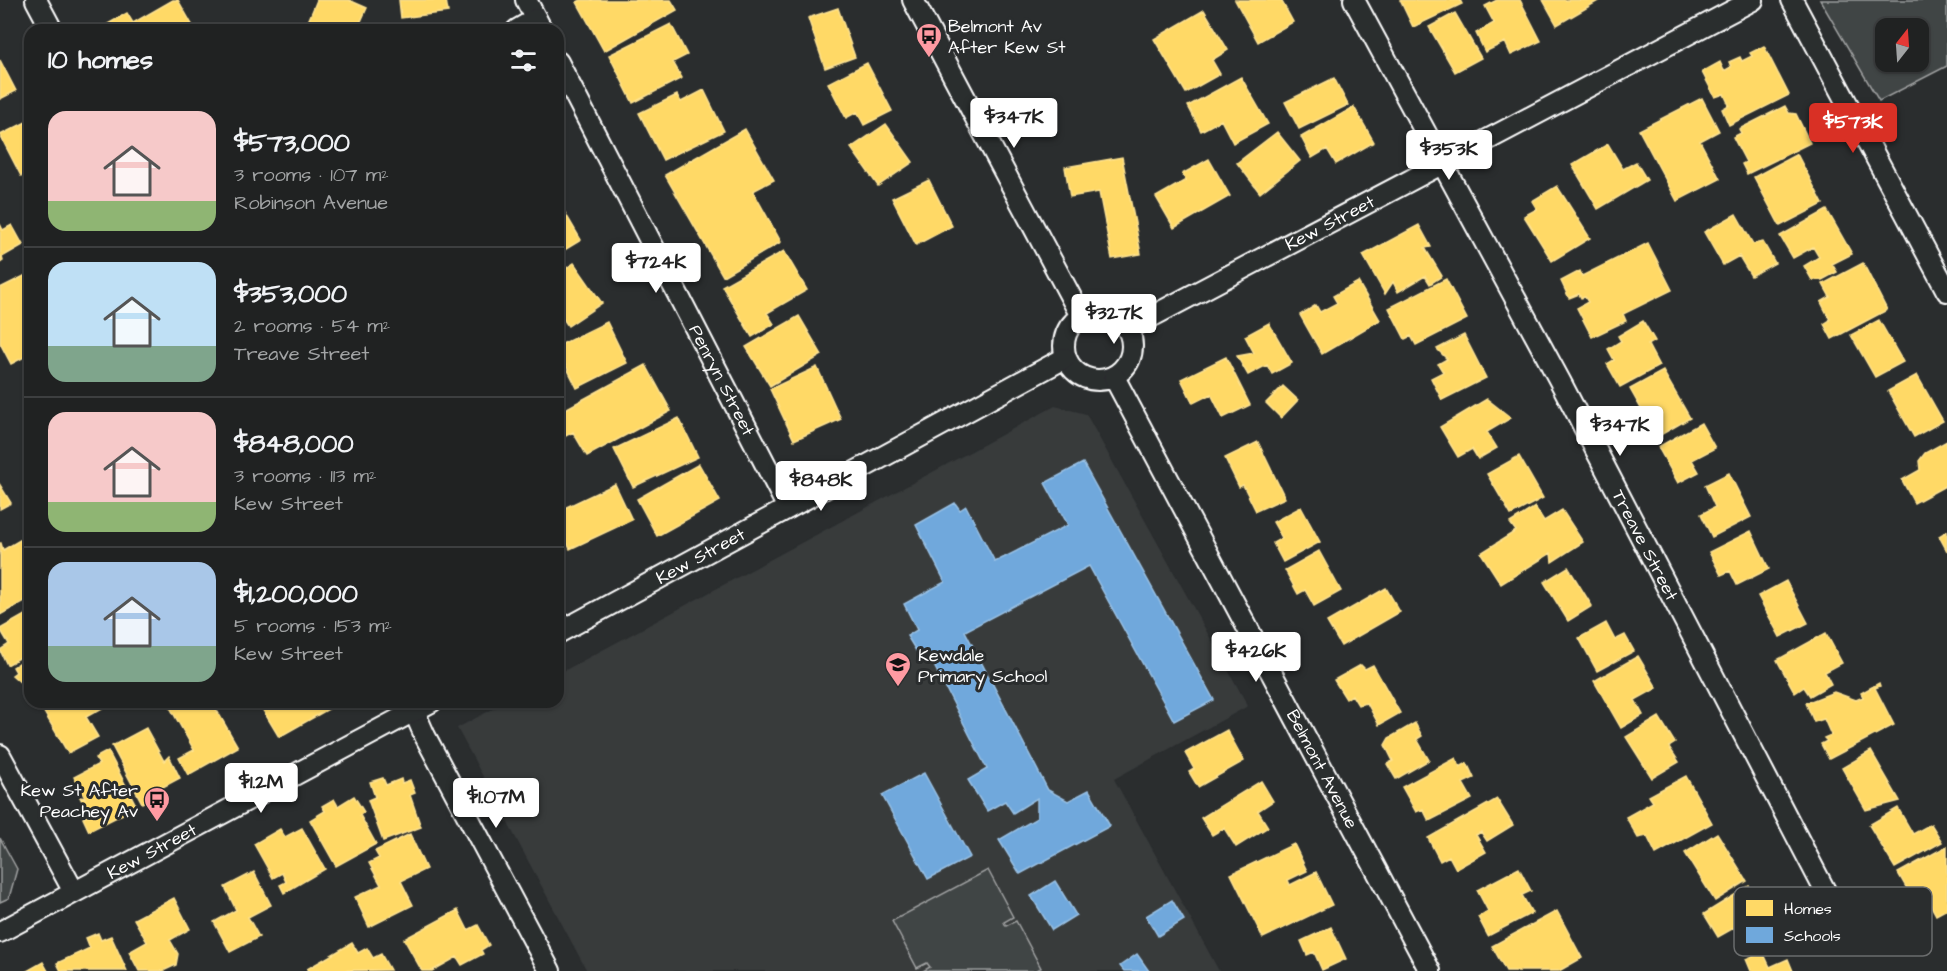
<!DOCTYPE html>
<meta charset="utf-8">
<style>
:root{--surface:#202222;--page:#282a2a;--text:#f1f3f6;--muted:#a2a4a5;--line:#3d3f40;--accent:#d93025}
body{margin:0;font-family:"Architects Daughter",sans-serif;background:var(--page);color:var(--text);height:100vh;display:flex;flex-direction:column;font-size:22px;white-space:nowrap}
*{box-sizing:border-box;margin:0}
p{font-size:20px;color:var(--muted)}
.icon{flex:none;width:33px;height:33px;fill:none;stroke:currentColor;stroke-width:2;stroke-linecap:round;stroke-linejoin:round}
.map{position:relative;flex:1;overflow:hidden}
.sheet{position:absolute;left:24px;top:24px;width:540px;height:684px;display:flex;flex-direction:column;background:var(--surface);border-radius:18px;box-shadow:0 2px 4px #0004,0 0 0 2px var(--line)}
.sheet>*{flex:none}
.needle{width:39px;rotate:17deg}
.tools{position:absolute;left:1875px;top:18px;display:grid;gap:12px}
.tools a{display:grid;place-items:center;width:54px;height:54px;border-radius:12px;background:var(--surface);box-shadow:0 2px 4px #0004,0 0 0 2px var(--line);font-size:30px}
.price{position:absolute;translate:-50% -51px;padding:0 14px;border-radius:6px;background:#fff;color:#222;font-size:20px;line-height:39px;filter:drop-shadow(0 2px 3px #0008)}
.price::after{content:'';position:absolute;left:50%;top:36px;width:18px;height:14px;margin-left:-9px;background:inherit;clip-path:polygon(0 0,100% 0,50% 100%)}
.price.active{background:var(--accent);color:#fff}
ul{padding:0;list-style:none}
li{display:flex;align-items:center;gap:18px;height:150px;padding:0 24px}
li+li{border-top:2px solid var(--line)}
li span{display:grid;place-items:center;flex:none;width:168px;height:120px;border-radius:18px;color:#555}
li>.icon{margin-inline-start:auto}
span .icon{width:72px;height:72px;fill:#fffc;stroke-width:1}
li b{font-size:26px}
h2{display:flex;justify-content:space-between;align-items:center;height:72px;padding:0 24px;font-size:26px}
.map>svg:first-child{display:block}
.built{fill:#373a3b}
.green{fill:#414445;stroke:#a0a2a2;stroke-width:1.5;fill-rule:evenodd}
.homes{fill:#ffd966;stroke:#ffe494;stroke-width:1.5}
.schools{fill:#6fa8dc;stroke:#9ac2e6;stroke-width:1.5}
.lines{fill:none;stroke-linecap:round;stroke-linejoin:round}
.minor-casing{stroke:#fff;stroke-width:24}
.minor{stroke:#2a2d2e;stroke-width:20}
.labels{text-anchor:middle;stroke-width:6;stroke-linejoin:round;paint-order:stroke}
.poi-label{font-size:18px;fill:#fff;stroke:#2a2d2e;text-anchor:start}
.street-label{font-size:18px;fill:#fff;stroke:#2a2d2e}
.key{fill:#2a2d2e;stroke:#6a6c6d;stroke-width:1.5}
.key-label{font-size:16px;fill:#fff}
</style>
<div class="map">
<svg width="1947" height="971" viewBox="0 0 1947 971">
<rect width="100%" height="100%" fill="#2a2d2e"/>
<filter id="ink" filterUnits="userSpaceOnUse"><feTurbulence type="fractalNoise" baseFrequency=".0167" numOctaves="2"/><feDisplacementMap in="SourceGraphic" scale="12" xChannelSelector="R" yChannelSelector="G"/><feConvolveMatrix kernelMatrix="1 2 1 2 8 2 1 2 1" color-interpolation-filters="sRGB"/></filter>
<g filter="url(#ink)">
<path class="built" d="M1055,406L1086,414L1248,706L1114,779L1219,971H587L457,728L506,702H558V674Z"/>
<path class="green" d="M1820,0H1947V66L1879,101ZM1918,28V62H1886V28Z
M0,838L17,869L9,898L0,902Z
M988,870L1013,917L1004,922L1006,926L1016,921L1041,968L1035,971H923L930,967L927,963L917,968L892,921Z"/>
<path class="homes" d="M173,0H178L194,28L191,30H109L106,25L127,13L133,23Z
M317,0H349L367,8L357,30H340L336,28L335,30H307L305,29Z
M399,0H446L448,12L401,18Z
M581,0H671L677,10L604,51L577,2Z
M1235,0H1281L1293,22L1258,42Z
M1400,0H1460L1462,4L1413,27Z
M1497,0H1520L1541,41L1511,55L1505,42L1485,52L1476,33L1494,23L1485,6Z
M1543,0H1597L1598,1L1557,25Z
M838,8L855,57L825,68L808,18Z
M1204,10L1228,50L1212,60L1220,74L1186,93L1154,39Z
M1455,13L1481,58L1455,72L1429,27Z
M671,24L687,55L673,62L682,78L633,103L609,55Z
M1764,46L1789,95L1729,125L1722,109L1729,105L1724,94L1715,97L1702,72L1720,62L1724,71L1731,67L1729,62L1740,57L1742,61L1752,56L1750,53Z
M0,60L16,91L0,99Z
M867,63L892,111L864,125L857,112L846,118L828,83Z
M1241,77L1268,124L1233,143L1221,120L1201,131L1188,106Z
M1334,78L1348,105L1299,129L1285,102Z
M704,90L724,131L663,160L639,113L677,95L681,102Z
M1702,98L1719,131L1700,141L1720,179L1677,201L1639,130Z
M1785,106L1789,113L1796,114L1810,143L1747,174L1742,164L1746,162L1733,137L1741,133L1739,129Z
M1354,107L1374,142L1336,164L1327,149L1312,158L1301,137Z
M26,122L30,130V171L21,176L0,135Z
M886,124L913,162L878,186L851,148Z
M745,129L774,180L753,191L781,242L723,276L665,175Z
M1277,132L1300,161L1260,193L1237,163Z
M1608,144L1623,169L1636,162L1647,180L1598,209L1572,165Z
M1797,154L1823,204L1780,226L1754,177Z
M1122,157L1141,254L1112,259L1099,192L1070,197L1065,167Z
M1209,159L1230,196L1174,228L1156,197L1186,180L1182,174Z
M929,180L952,226L916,245L892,198Z
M1557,186L1590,238L1552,261L1524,216L1537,209L1532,201Z
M558,201L581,240L558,254Z
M1827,210L1852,254L1832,264L1837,272L1822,280H1812L1804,266L1819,257L1813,247L1793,258L1780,236Z
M1736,214L1753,244L1763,242L1775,263L1751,276L1739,256L1723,265L1704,232Z
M0,224L3,230L12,225L23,245L2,257L3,261L0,263Z
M1419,225L1431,247L1425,248L1442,276L1430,284L1425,276L1398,292L1393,282L1385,294L1363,255Z
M1648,243L1672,290L1623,314L1626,321L1592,337L1577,308L1588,302L1585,297L1581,298L1579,294L1569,298L1561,281L1580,271L1582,276Z
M784,251L807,290L767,313L774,324L752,337L722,286Z
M574,263L602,303L568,326L558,311V274Z
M1863,263L1887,310L1832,339L1824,324L1830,320L1821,302L1830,297L1823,284Z
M28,274L30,279V354L11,364L0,343V288Z
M1446,279L1467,319L1416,345L1411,336L1405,339L1389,308Z
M1358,282L1380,320L1322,354L1300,315L1316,305L1320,312L1337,303L1333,296Z
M799,316L822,355L770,386L746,347Z
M1879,320L1903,362L1875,377L1851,335Z
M1643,321L1655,341L1648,345L1659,366L1620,387L1607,364L1614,360L1608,349L1621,341L1618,336Z
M607,322L627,363L577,388L558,350V346Z
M1269,323L1292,363L1272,374L1267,365L1248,375L1237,356L1254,353L1245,336Z
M1464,335L1486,378L1442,400L1431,378L1443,372L1438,364L1447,359L1437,349Z
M1226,357L1250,405L1223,418L1211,394L1193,403L1181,379Z
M646,365L671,411L587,456L573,432L558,440V413Z
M817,367L841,419L794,440L770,389Z
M1663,371L1690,418L1657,437L1630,389Z
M1917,375L1943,421L1914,437L1888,391Z
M1283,386L1298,400L1281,418L1266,403Z
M1487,399L1511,418L1487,432L1497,448L1478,459L1472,449L1458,457L1440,427Z
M679,418L698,457L633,487L614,449Z
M1701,423L1715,448L1692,460L1699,472L1678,483L1658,447Z
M1947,441V485L1914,503L1902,480L1920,470L1919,461L1925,453Z
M1258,442L1285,498L1256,511L1243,485L1239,487L1225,458Z
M1519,456L1543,498L1511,515L1487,474Z
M699,464L720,501L657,536L637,499Z
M1729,473L1751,517L1712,537L1701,514L1715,507L1705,485Z
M615,484L632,520L570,549L558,523V511Z
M0,485L11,503L0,509Z
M1301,507L1320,542L1283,562L1273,543L1282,538L1273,522Z
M1535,507L1544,521L1562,510L1583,542L1552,562L1551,553L1501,584L1481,553L1516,531L1510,523Z
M1751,531L1769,569L1737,585L1730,571L1721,575L1709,552Z
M1947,531V551L1939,536Z
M30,534V598L0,615V543H1L3,550Z
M1319,551L1341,591L1314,606L1305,590L1298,594L1285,570Z
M1568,567L1592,606L1568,621L1544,582Z
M1786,581L1808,623L1780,637L1758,596Z
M1386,588L1400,612L1341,646L1327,622Z
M30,612V652L7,665L0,650L9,644L0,629Z
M1606,623L1615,640L1625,635L1634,651L1597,671L1579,638Z
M1826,633L1842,663L1825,672L1831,684L1810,696L1804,687L1795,693L1777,660Z
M30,656V691L23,680L20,682L12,675L16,672L13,667Z
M1638,656L1657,688L1635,700L1643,715L1621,728L1594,681Z
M1361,665L1365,669L1373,665L1400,713L1379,725L1367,703L1358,705L1352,695L1346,699L1334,680Z
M1879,683L1880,686L1875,688L1894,725L1829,759L1821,744L1827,741L1824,738L1831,735L1824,719L1814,722L1806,703L1834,692L1856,700L1863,697L1861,693Z
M38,702H113L86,717L98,737L68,753Z
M167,702H212L238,747L188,775L179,758L194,750Z
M258,702H329L332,707L279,737Z
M1659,717L1675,743L1669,747L1679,762L1652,778L1626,737Z
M1415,723L1422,736L1417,739L1429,760L1396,779L1387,764L1393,761L1385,745L1389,738Z
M146,728L164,761L169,756L180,778L159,789L161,793L142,803L112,746Z
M1227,730L1244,761L1198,787L1189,772L1194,769L1185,753Z
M108,751L137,807L89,831L83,818L89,815L80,797L85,798L74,777L99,764L95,758Z
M1871,751L1900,801L1866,810L1842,768Z
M1456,758L1460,767L1467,763L1474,778L1463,783L1472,799L1429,821L1423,809L1416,812L1402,787Z
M1686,776L1712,823L1656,854L1647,836L1638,838L1626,817L1653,802L1649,796Z
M383,778L386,785L401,779L402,783L410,780L415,793L410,795L421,827L383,841L368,800L375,797L370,782Z
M1261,781L1273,801L1258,811L1268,827L1236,847L1224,828L1212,835L1201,818Z
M354,796L364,812L360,815L376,844L336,866L310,820L325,811L322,806L334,799L338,806Z
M1497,799L1513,825L1487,841L1481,832L1476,835L1486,852L1456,869L1449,856L1440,861L1428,838Z
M1898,808L1913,834L1931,824L1942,842L1895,868L1869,825Z
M302,828L325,869L284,893L280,885L286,882L282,873L273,878L254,844L280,829L285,837Z
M1717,833L1747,881L1715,901L1685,853Z
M410,834L426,869L401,881L413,905L369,927L355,897L381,885L369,863L379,858L375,851Z
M1294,844L1307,871L1288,880L1290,885L1316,872L1332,905L1263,938L1231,874Z
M1947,846V909L1936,915L1925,895L1914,901L1898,873Z
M1519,868L1531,891L1522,895L1532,913L1488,936L1478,917L1488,911L1477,890Z
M254,872L271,905L248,917L259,937L230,952L214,922L236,910L225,887Z
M1749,886L1775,927L1756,938L1746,921L1718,937L1704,914Z
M174,898L190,929L170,940L178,954L176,965L163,971H139L129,952L147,942L134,919Z
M458,910L468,930L478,925L489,945L481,950L483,954L462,965L457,957L432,971H422L404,939Z
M1557,911L1582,958L1559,971H1506L1492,946Z
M1331,927L1346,959L1322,970L1314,952L1307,955L1301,941Z
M98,933L101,940L111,936L127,971H61L57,963L90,948L86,938Z
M352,943L358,953L367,948L373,958L381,954L390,970L308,971L307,969Z
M1763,952L1770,967L1788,959L1793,971H1751L1746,959Z
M43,962L48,971H27Z"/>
<path class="schools" d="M1083,463L1214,700L1174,721L1089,566L965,631L1048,790L1068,801L1089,790L1110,826L1020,874L999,840L1037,818V798L1013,813L1005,801L987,811L968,780L987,769L926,650L918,654L907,636L917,630L904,604L945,582L916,525L955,503L960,510L966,506L995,562L1068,525L1045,483Z
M924,773L970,857L928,879L882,795Z
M1055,881L1076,915L1052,930L1031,896Z
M1172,900L1184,920L1158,936L1146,916Z
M1137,954L1149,971H1124L1120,966Z"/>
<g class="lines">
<defs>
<g id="minor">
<path d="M36,0L52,30"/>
<path d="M526,0L542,30"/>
<path d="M913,0L1081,316"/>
<path id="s1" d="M1354,0L1561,383L1847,933"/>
<path d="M1792,0L1947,291"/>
<path d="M517,30L536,19"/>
<path id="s2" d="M558,62L788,508"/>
<circle cx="1098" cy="346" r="34"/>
<path id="s3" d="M1128,329L1753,0"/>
<path id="s4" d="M1114,377L1430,971"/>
<path id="s5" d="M558,633L1065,358"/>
<path d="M410,702L425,736L550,971"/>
<path d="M0,755L74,892"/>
<path id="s6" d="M0,932L431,702"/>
</g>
</defs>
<use href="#minor" class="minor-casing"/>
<use href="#minor" class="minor"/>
</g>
</g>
<defs>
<symbol id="bus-pin" viewBox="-11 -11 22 30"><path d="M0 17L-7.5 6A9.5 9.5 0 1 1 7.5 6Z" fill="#ff9aa2" stroke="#2a2d2e"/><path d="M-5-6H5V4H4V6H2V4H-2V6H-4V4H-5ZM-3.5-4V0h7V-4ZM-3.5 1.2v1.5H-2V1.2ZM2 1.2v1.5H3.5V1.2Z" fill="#111"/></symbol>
<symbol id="school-pin" viewBox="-11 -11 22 30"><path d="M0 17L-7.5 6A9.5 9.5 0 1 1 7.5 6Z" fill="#ff9aa2" stroke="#2a2d2e"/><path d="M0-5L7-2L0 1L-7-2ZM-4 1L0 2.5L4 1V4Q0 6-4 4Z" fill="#111"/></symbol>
</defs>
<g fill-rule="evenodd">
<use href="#bus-pin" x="914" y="21" width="30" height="40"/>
<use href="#school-pin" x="883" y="650" width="30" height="40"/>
<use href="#bus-pin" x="142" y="785" width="30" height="40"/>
</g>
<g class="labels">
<g class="poi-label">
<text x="948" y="32">Belmont Av<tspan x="948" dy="21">After Kew St</tspan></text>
<text x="918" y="661">Kewdale<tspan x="918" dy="21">Primary School</tspan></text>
<text x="138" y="796" text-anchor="end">Kew St After<tspan x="138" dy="21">Peachey Av</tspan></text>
</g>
<g class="street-label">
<text dy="6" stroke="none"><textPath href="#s3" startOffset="228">Kew Street</textPath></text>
<text dy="6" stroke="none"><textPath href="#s2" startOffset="358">Penryn Street</textPath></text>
<text dy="6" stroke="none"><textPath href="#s1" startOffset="618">Treave Street</textPath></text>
<text dy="6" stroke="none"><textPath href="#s5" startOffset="162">Kew Street</textPath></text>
<text dy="6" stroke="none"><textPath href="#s4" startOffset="444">Belmont Avenue</textPath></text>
<text dy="6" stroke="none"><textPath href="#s6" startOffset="172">Kew Street</textPath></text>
</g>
</g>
<rect x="1734" y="887" width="198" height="69" rx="9" class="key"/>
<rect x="1746" y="900" width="27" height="16" fill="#ffd966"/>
<rect x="1746" y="927" width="27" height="16" fill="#6fa8dc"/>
<g class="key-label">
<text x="1784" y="914">Homes</text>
<text x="1784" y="941">Schools</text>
</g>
</svg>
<div class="tools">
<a><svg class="needle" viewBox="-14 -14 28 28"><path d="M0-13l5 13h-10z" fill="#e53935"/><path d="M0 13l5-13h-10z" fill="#a2a4a5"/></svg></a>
</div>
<b class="price" style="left:1014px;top:149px">$347K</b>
<b class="price active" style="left:1853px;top:154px">$573K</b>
<b class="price" style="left:1449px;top:181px">$353K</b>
<b class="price" style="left:656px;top:294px">$724K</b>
<b class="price" style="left:1114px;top:345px">$327K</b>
<b class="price" style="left:1620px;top:457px">$347K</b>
<b class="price" style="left:821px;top:512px">$848K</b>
<b class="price" style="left:1256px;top:683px">$426K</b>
<b class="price" style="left:261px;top:814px">$1.2M</b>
<b class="price" style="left:496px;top:829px">$1.07M</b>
<section class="sheet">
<h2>10 homes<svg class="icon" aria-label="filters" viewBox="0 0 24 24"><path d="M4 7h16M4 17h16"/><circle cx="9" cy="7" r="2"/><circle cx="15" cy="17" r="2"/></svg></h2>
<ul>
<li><span style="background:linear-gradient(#f6c9c9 75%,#8fb573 0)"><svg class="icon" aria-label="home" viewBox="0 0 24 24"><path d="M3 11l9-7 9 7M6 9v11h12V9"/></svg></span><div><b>$573,000</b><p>3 rooms · 107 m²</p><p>Robinson Avenue</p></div></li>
<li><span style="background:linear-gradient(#bfe0f5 70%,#7fa58c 0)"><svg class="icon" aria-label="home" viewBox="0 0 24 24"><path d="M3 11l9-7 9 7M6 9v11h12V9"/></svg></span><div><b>$353,000</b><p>2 rooms · 54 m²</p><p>Treave Street</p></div></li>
<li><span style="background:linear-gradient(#f6c9c9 75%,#8fb573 0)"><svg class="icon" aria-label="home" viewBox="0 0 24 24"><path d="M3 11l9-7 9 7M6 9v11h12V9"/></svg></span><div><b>$848,000</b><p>3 rooms · 113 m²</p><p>Kew Street</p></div></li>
<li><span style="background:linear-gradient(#a9c7e8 70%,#7fa58c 0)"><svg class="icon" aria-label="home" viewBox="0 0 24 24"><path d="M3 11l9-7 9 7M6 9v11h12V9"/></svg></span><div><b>$1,200,000</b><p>5 rooms · 153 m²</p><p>Kew Street</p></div></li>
</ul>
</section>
</div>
